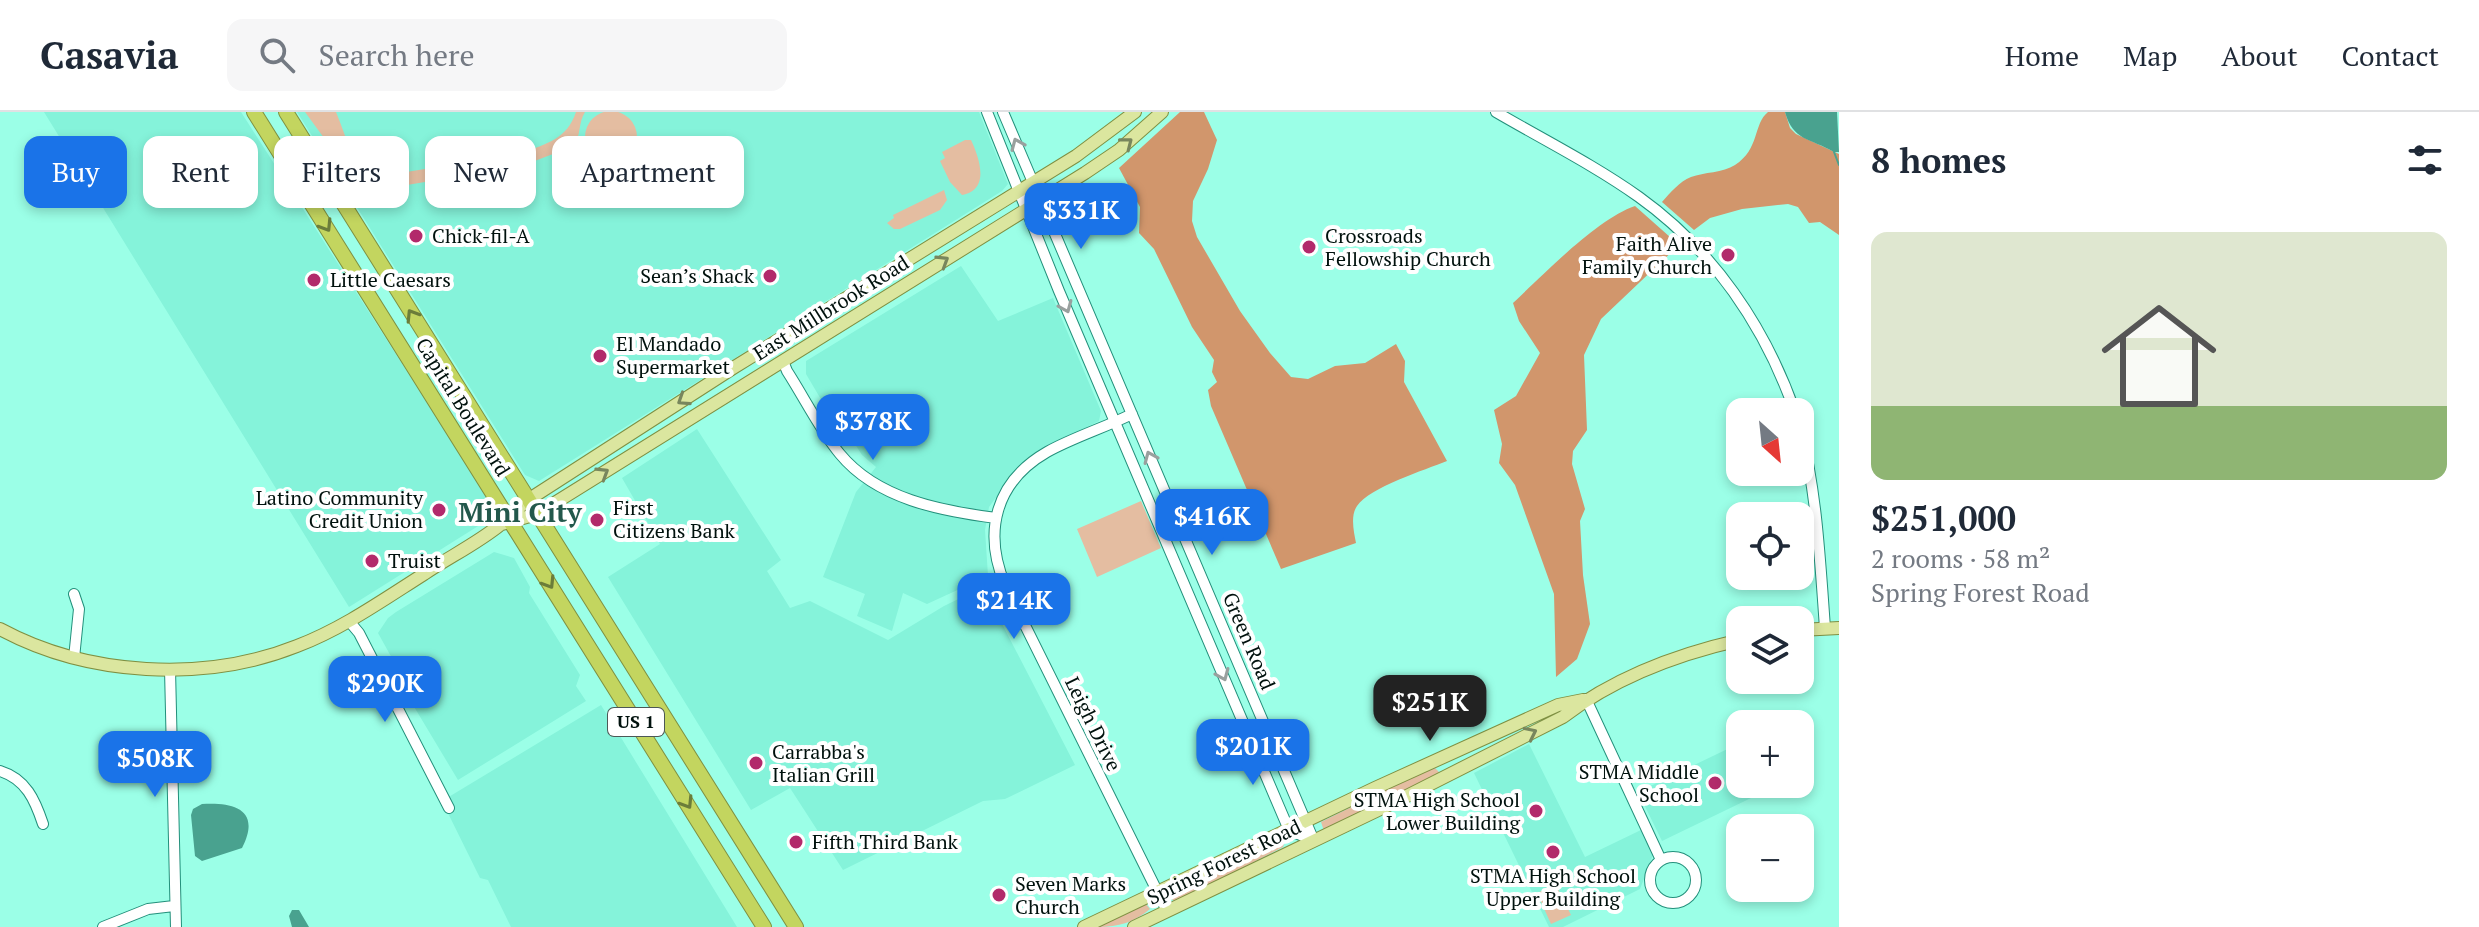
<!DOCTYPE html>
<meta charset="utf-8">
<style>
:root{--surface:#fff;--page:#f6f6f7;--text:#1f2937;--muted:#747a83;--line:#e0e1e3;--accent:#1a73e8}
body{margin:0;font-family:"PT Serif",serif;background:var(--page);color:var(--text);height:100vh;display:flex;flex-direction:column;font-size:30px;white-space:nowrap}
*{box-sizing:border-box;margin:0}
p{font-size:26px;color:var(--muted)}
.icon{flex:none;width:44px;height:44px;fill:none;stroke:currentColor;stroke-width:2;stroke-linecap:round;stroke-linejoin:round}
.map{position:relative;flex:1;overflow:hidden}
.sheet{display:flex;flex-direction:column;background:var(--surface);width:640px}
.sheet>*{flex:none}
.hud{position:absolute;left:24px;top:24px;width:760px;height:72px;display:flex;gap:16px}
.needle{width:52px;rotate:153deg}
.controls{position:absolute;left:1726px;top:286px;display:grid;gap:16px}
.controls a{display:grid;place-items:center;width:88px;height:88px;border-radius:16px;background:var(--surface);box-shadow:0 4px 12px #0003;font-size:40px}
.price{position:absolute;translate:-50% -68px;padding:0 18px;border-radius:16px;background:var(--accent);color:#fff;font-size:26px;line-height:52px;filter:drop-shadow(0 2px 4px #0008)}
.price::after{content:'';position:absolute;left:50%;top:48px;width:24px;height:18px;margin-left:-12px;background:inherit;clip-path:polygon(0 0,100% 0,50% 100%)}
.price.active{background:#222;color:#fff}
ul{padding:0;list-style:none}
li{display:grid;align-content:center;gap:16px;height:424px;padding:0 32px}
li span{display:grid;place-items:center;height:248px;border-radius:16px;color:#555}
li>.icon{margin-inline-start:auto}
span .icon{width:144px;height:144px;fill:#fffc;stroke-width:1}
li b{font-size:34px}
h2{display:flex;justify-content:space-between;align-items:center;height:96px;padding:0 32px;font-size:34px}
.pill{padding:0 28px;border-radius:16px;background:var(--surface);box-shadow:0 4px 12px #0003;font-size:28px;line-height:72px}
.pill.active{background:var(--accent);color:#fff}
header{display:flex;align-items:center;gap:48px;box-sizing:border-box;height:112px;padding:0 40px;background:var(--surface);border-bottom:2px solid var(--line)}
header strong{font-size:38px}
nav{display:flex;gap:44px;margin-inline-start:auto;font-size:28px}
.search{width:560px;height:72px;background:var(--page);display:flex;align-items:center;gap:20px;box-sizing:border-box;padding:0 28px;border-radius:16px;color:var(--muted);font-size:30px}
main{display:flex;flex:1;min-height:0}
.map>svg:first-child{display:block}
.built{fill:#85f3da}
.green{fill:#e4bda1}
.forest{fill:#d1966c}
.water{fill:#49a28f}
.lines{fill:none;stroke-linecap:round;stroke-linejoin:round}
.stream{stroke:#49a28f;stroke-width:2}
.minor-casing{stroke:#23907b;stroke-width:12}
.major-casing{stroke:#7f9042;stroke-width:14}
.highway-casing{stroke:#7f9042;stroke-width:16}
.minor{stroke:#fff;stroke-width:10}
.major{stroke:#dbe69f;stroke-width:12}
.highway{stroke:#c3d55f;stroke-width:14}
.oneway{stroke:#78865d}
.oneway2{stroke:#99a09e}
.oneway3{stroke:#6b7d3a}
.poi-dot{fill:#b22a6b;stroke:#fff;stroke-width:3}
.labels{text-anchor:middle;stroke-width:8;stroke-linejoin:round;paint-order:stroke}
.shield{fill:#fff;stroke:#4c5856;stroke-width:2}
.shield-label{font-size:18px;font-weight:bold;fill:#00110d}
.poi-label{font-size:20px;fill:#00110d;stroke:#fff;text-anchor:start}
.street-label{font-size:20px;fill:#00110d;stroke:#fff}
.district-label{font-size:28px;font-weight:bold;fill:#23584c;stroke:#fff}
</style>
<header>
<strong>Casavia</strong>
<div class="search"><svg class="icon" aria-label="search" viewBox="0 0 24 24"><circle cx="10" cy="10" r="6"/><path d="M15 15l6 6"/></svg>Search here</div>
<nav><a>Home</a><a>Map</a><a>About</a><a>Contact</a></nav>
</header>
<main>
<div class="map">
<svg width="1839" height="815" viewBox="0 0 1839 815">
<rect width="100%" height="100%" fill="#9bffe7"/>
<path class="built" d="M44,0H241L493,394L495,400L491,406L349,495Z
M297,0H979L1008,72L1002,79L539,369L525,363Z
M961,154L998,209L1053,186L1101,299L1099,309L1053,332L1021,352L989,395L985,418L988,464L927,492L903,481L892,519L857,504L865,482L823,465L856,380L876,355L862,343L837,304L832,306L806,262V249Z
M697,317L781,448L767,459L790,496L810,489L888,528L944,494L983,475L1075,653L1005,687L983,689L843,758L790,676L751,698L608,465L660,432L622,366Z
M494,440L514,446L530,475L529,481L580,563L576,574L586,589L458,668L410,588L398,557L378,521L388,506L396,500Z
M601,593L737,815H511L488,768L480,766L442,689Z
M1740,631V672H1780L1662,729L1638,680Z
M1529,632L1585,745L1641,718L1653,743L1640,777L1563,815H1549L1474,661Z"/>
<path class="green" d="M585 25a26 26 0 1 1 52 0a26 26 0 1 1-52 0Z
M305,0H336C348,29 355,65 392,65L398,76L375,89L360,88L335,41Z
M576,0H585C578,11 581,24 574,34L532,50L525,47L523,41C547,31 567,27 576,0Z
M965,28H971C979,45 991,78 962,83L950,70L940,49L945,46L942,40Z
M512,43L515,49L514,55L401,74L394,62Z
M944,78L947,88L940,98L900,117H894L887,111L894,106L893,103Z
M1141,389L1161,436L1097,465L1077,417Z
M1435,656L1439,660L1437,664L1324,719L1321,710L1422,660Z
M1282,727L1285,729L1283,735L1176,790L1170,786L1173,779Z
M1556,773L1571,803L1551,812L1537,781Z
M1146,792L1150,797C1135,810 1118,815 1098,815Z"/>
<path class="forest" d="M1180,0H1204L1217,28L1208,57L1193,89L1192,109L1197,125L1240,199L1270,241L1291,265L1308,267L1335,254L1365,251L1396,232L1405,249L1404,270L1447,349C1425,358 1370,375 1357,394C1350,404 1354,420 1356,431L1281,457L1211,294L1208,278L1217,270L1212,260L1214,248L1192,215L1154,137L1139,121L1140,95L1119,56Z
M1768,0H1785L1790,16L1796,22L1839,42V123L1820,110L1809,111L1798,95L1788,92L1742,97L1710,106L1694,118L1662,90C1671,80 1679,70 1691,65C1704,60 1723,61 1735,53C1760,37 1753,12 1768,0Z
M1635,94L1679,133L1601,207L1584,243L1587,318L1573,339L1572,352L1585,397L1580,409L1583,463L1590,512L1577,547L1556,565L1554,482L1515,373L1499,351L1502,332L1494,298L1516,284L1540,241L1519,209L1513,191C1544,162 1597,107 1635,94Z"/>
<path class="water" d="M1785,0H1837L1839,40H1834C1810,26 1793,29 1785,0Z
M202,692C233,690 262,697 242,736L202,749L195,744L191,703L193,697Z
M292,798H299L309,815H292L289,804Z"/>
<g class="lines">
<path class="stream" d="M1834,40L1839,53"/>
<defs>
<path id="minor" d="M987,0L1059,179L1289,718L1314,729
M1003,0L1314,729
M1496,0C1544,28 1594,53 1639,85C1713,138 1765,214 1795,300
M783,249L787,259C805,287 820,318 840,342C877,387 941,399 996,406
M1132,302C1104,316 1074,325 1047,340C995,370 983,420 1005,473L1167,799
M1800,315C1817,381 1820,448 1825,516
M74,482L79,497L74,546
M349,509L359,521L449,696
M170,557L176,815
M1586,587L1661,748
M0,659C26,667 35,688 43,712
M1650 768a23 23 0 1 1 46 0a23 23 0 1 1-46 0Z
M103,815L148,797L174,794"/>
<path id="major" d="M502,412L537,402L1085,61L1119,38L1162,0
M0,517C87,564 204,571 297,534C342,517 383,488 424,462C449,445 478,431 501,412C510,404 519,395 528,388L733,256L1076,44L1135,0
M1800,518L1839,516
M1084,815L1375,676L1558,593L1583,588
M1134,815L1399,688L1563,605C1614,566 1678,542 1740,528"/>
<path id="highway" d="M254,0L764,815
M286,0L796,815"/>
</defs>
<use href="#minor" class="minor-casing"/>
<use href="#major" class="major-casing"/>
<use href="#highway" class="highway-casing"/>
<use href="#minor" class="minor"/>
<use href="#major" class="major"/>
<use href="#highway" class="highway"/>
</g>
<defs><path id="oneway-chevron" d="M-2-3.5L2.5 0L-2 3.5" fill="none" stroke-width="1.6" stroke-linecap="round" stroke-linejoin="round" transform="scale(2)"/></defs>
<g class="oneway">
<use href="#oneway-chevron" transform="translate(1127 31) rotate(-38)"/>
<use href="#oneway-chevron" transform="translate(943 149) rotate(-32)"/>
<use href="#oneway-chevron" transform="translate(683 288) rotate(147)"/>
<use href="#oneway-chevron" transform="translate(603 361) rotate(-32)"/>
<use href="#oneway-chevron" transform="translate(1531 621) rotate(-26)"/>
</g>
<g class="oneway2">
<use href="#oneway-chevron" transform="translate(1017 32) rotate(-113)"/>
<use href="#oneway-chevron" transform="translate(1066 195) rotate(67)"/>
<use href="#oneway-chevron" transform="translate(1150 345) rotate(-113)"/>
<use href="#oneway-chevron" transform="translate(1223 563) rotate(67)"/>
</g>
<g class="oneway3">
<use href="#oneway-chevron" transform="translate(326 114) rotate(58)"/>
<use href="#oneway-chevron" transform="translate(412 203) rotate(-122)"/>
<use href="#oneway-chevron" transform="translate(549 471) rotate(58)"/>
<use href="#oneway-chevron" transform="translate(687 691) rotate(58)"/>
</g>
<g class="poi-dot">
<circle cx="416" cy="124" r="8"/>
<circle cx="1309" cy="135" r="8"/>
<circle cx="1728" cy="143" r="8"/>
<circle cx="770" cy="164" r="8"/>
<circle cx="314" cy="168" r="8"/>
<circle cx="600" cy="244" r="8"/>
<circle cx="439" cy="398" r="8"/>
<circle cx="597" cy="408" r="8"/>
<circle cx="372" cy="449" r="8"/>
<circle cx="756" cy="651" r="8"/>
<circle cx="1715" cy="671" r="8"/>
<circle cx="1536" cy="699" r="8"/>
<circle cx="796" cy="730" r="8"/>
<circle cx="1553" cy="740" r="8"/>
<circle cx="999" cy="783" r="8"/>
</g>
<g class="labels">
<rect class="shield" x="608" y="596" width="56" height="28" rx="6"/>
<g class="shield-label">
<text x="636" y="616">US 1</text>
</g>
<g class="poi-label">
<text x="432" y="131">Chick-fil-A</text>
<text x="1325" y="131">Crossroads<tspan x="1325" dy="23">Fellowship Church</tspan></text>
<text x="1712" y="139" text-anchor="end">Faith Alive<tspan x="1712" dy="23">Family Church</tspan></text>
<text x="754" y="171" text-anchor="end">Sean’s Shack</text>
<text x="330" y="175">Little Caesars</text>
<text x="616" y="239">El Mandado<tspan x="616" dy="23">Supermarket</tspan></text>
<text x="423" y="393" text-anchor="end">Latino Community<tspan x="423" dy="23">Credit Union</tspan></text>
<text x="613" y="403">First<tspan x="613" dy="23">Citizens Bank</tspan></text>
<text x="388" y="456">Truist</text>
<text x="772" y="647">Carrabba's<tspan x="772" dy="23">Italian Grill</tspan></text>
<text x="1699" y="667" text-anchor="end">STMA Middle<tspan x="1699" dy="23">School</tspan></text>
<text x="1520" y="695" text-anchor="end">STMA High School<tspan x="1520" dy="23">Lower Building</tspan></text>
<text x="812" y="737">Fifth Third Bank</text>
<text x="1553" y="771" text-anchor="middle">STMA High School<tspan x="1553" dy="23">Upper Building</tspan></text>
<text x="1015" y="779">Seven Marks<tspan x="1015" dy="23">Church</tspan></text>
</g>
<g class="street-label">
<text transform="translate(831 196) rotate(-32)" y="7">East Millbrook Road</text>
<text transform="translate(463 295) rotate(58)" y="7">Capital Boulevard</text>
<text transform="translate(1249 529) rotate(67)" y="7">Green Road</text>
<text transform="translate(1093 612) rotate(64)" y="7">Leigh Drive</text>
<text transform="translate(1224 750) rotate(-26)" y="7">Spring Forest Road</text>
</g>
<g class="district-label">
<text x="520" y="410">Mini City</text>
</g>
</g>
</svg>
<div class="controls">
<a><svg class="needle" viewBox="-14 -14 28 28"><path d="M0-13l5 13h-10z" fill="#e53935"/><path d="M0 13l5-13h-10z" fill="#747a83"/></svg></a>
<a><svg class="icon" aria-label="locate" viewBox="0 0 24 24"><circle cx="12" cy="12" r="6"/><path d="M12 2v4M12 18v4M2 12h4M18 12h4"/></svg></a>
<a><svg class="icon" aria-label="layers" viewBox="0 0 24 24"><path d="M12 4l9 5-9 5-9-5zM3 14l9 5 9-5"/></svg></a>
<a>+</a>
<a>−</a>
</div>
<b class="price" style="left:1081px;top:139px">$331K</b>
<b class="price" style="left:873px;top:350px">$378K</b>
<b class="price" style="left:1212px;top:445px">$416K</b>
<b class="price" style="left:1014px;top:529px">$214K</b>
<b class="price" style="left:385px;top:612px">$290K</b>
<b class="price active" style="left:1430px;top:631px">$251K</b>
<b class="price" style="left:1253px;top:675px">$201K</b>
<b class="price" style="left:155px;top:687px">$508K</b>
<div class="hud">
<a class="pill active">Buy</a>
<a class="pill">Rent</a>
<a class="pill">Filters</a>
<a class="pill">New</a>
<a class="pill">Apartment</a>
</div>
</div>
<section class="sheet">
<h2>8 homes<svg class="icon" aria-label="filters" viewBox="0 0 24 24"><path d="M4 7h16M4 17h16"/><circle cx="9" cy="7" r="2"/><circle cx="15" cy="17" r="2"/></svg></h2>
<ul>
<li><span style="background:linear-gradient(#dfe7d0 70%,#8fb573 0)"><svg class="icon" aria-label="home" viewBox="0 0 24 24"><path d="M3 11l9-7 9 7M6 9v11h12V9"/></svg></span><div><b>$251,000</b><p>2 rooms · 58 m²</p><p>Spring Forest Road</p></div></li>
</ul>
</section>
</main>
